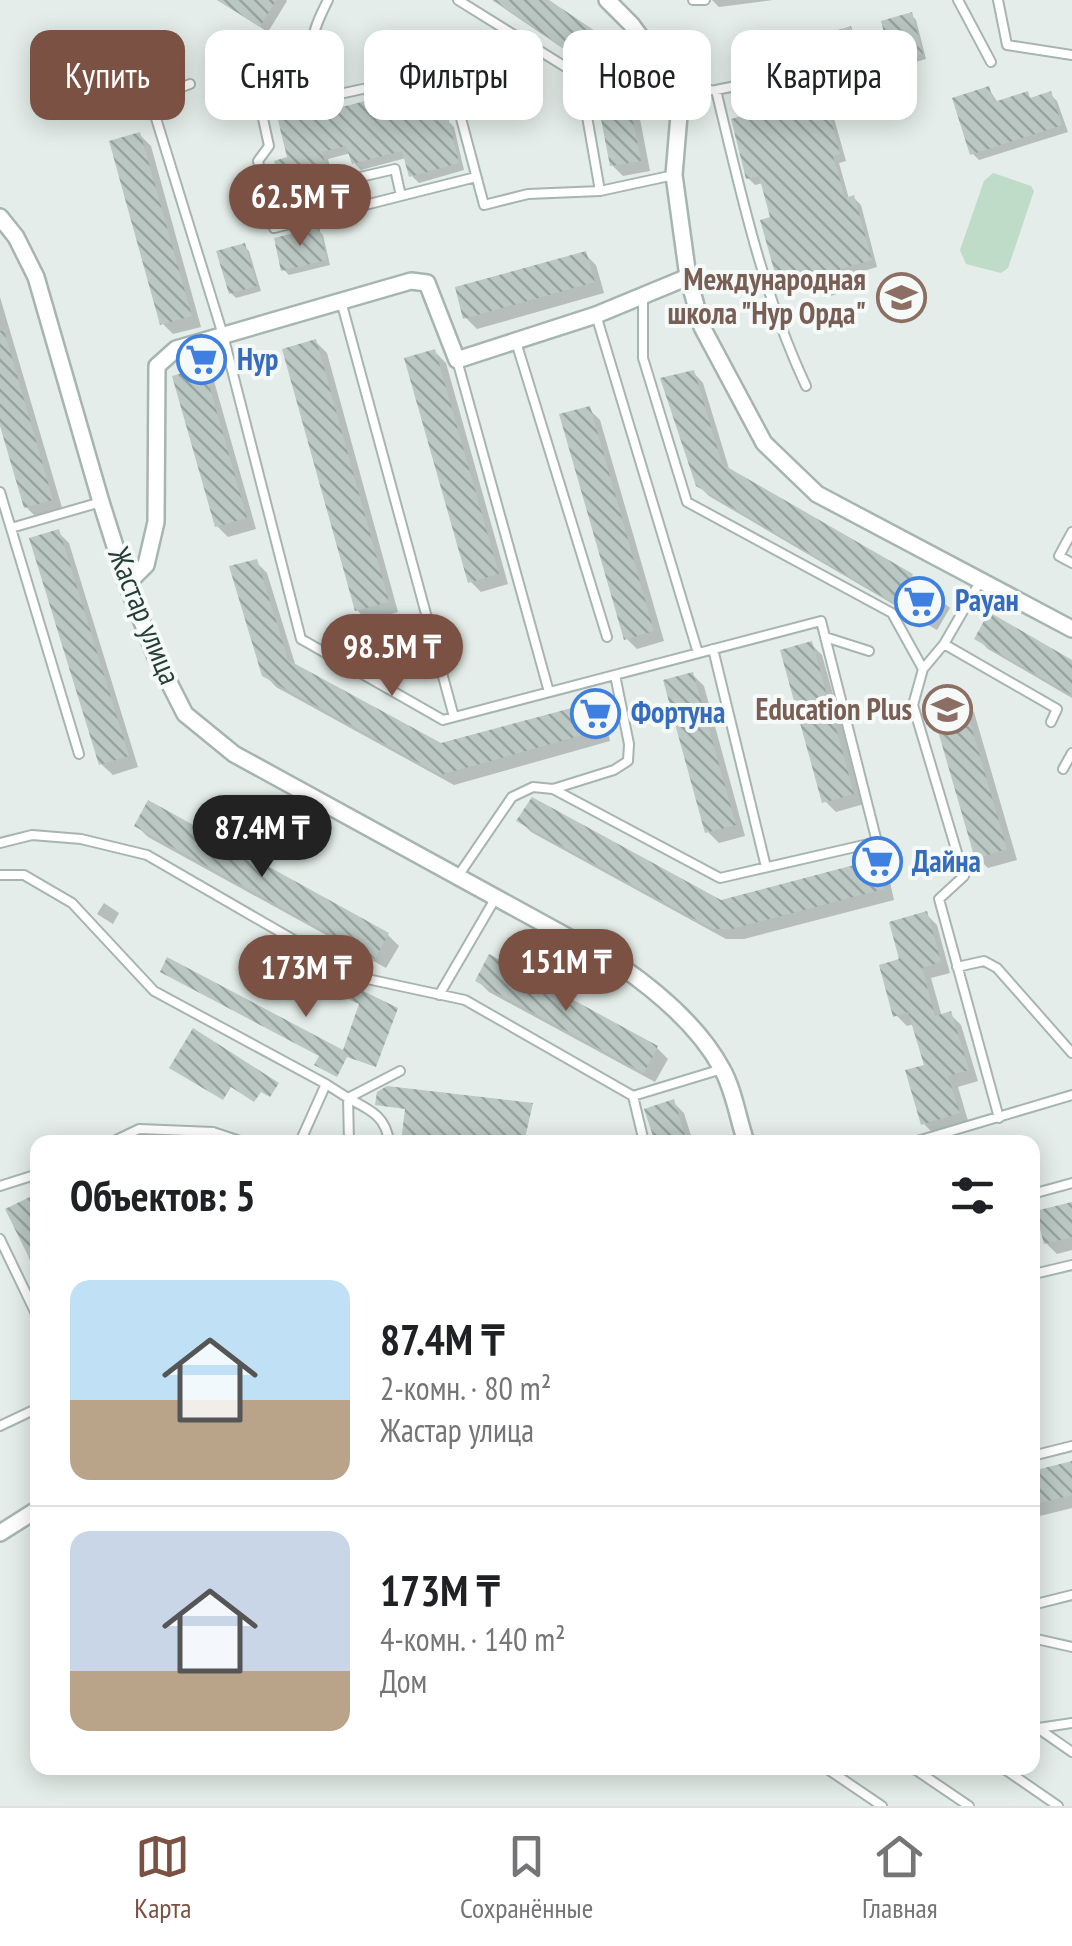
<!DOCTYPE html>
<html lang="ru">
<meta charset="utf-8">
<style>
:root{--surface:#fff;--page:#f6f6f6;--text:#202124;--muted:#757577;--line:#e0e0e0;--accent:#7a5143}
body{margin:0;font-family:"PT Sans Narrow",sans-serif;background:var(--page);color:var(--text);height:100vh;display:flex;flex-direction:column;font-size:38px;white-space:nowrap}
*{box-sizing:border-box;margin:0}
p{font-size:32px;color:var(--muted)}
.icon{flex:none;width:55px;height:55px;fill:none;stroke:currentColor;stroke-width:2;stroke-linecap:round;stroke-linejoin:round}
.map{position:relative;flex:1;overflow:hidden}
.panel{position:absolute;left:30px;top:1135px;width:1010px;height:640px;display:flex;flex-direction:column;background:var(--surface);border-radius:20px;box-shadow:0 5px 25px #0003}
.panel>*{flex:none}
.hud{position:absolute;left:30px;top:30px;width:1012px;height:90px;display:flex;gap:20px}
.price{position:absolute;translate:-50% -85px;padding:0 22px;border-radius:35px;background:var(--accent);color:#fff;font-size:32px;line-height:65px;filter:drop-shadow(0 2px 5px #0008)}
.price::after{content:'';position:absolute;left:50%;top:60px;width:30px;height:22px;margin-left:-15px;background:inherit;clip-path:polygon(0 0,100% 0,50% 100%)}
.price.selected{background:#222;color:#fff}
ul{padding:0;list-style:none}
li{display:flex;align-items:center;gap:30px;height:250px;padding:0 40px}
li+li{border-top:2px solid var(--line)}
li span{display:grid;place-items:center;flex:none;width:280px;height:200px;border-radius:20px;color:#555}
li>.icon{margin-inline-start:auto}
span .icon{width:120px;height:120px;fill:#fffc;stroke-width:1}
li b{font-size:42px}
h2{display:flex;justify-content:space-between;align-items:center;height:120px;padding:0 40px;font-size:42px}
.pill{padding:0 35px;border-radius:20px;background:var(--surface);box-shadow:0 5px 25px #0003;font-size:35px;line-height:90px}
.pill.selected{background:var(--accent);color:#fff}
.tabs{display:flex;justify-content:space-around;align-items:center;height:140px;border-top:2px solid var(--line);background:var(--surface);font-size:28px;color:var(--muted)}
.tabs a{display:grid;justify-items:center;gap:5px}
.tabs .selected{color:var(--accent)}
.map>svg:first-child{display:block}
.pitch{fill:#bfdcc8}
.shadow{fill:#0003}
.building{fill:url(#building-back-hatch)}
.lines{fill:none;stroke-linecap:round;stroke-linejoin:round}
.service-casing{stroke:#a7b5b0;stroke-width:12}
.minor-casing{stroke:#a7b5b0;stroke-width:20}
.service{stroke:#fff;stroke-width:8}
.minor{stroke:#fff;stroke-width:15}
.labels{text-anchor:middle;stroke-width:8;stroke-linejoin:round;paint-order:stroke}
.education-label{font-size:30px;font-weight:bold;fill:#785e54;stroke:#f5f9f7;text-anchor:end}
.shop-label{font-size:30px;font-weight:bold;fill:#366cbe;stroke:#f5f9f7;text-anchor:start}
.street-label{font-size:30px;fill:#253d37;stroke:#f5f9f7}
</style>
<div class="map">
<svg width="1072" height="1806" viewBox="0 0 1072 1806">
<defs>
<pattern id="building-back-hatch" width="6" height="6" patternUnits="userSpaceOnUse" patternTransform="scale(2.5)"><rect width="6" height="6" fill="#bac7c2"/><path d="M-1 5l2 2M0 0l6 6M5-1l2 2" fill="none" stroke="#97a39e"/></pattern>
</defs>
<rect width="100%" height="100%" fill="#e4ede9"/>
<path class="pitch" d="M993,173L1031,186L1034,191L1008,268L1001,273L966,264L960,250L984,181Z"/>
<path class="shadow" d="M217,0H286L287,1L268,32Z
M492,0H544L612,45L624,57L631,72L650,171L623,176L612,165L593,69Z
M712,0H773L719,7Z
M911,15L916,20L926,59L899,67L894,62Z
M851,29L856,34L864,60L822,73L817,68Z
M423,78L430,85L439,122L447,120L454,127L464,170L419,183L412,176L406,158L361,170L354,163L351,153L328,159L339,203L296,214L289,207L290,158L312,107L320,115L395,96Z
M989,89L998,103L1027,94L1033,100L1050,94L1057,101L1068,132L979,160L972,153Z
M786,90L795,104L823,97L830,104L846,161L839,163L849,199L854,198L861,205L877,267L846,276L850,290L824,298L814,282L787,289L780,282L773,219L763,183L755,185L748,178L765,112Z
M140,135L151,146L201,327L173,334L162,323Z
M318,230L323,235L330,265L289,275L284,270Z
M244,246L249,251L261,291L236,298L231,293Z
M585,254L596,265L604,293L477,329L466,318Z
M0,297L63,511L37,518L26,507L0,417Z
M316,342L327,353L398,612L368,621L357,610Z
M435,352L446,363L508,584L481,592L470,581Z
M203,370L214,381L256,529L228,537L217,526Z
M693,372L703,383L730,472L912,576L950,608L937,630L709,496L698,485Z
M589,409L600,420L664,641L637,649L626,638Z
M58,532L69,543L138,767L113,775L101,764Z
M256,562L267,573L296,667L440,746L594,705L605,716L610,741L454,785L276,687L265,675Z
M977,638L1072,663V698L988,649Z
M811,644L822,655L864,804L836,812L825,801Z
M693,675L704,686L745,836L719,843L708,832Z
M962,700L974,712L1017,860L988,868L977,857Z
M520,821L721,902L877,862L888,873L894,900L744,939H726L531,832Z
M137,826L388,935L399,946L386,968L148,837Z
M104,903L119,913L113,924L97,914Z
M926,914L937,925L950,973L931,978L942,1017L950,1014L961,1025L978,1081L958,1087L969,1124L934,1134L923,1123L927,1066L914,1024L907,1026L896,1015L902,961Z
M478,981L657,1048L668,1059L655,1082L489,992Z
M673,1102L684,1113L693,1142H657L647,1110Z
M532,1105L524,1142H404L407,1109Z
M1072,1204V1250L1057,1254L1046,1243Z
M1072,1463V1508L1032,1518V1473Z"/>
<path class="building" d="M218,0H276L260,27Z
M494,0H549L613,43L621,59L641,161L610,166L592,72L587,64Z
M912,12L923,54L892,63L881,21Z
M851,26L860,55L815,69L806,40Z
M424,75L435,121L448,117L459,163L409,177L402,151L352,164L346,146L322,152L333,196L287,208L274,161L287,157L276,112L313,104L315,114L392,94L388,85Z
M989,86L994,102L1028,91L1030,98L1051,91L1062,125L970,155L952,98Z
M786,87L791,103L824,94L840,154L833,156L845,198L854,195L872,260L840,269L844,284L814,292L810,275L778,284L760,220L770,217L759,176L746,179L731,119L762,110L758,95Z
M140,132L192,316L160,325L109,141Z
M319,227L327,260L281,271L274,238Z
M245,243L257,286L229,294L216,251Z
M586,251L595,282L463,319L455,287Z
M4,330L53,500L24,508L0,426V331Z
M316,339L389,602L355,611L282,349Z
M435,349L499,574L468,583L404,358Z
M204,367L247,518L215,527L172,376Z
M694,370L722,464L913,574L911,578L941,595L926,622L696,486L660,378Z
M590,406L654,631L624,640L559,414Z
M59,529L129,756L99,765L29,538Z
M257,559L288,660L441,743L594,702L600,730L441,775L262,676L229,566Z
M989,612L1072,660V695L974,639Z
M812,641L854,794L822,803L780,650Z
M693,672L736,825L705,833L663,680Z
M963,698L1007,849L975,859L931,707Z
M532,797L721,900L877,859L884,889L732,929H713L516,821Z
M148,800L389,933L375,959L134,826Z
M927,911L941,962L922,968L935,1016L951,1011L969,1070L948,1076L960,1113L921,1125L905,1070L924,1065L908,1012L893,1017L879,965L899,959L889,922Z
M489,954L658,1046L644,1073L475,981Z
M167,957L343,1050L359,1004L339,995L345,982L398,1008L376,1067L347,1057L337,1077L314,1065L319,1056L160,972Z
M193,1028L279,1083L270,1097L261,1092L254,1102L231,1087L223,1100L169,1068Z
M387,1086L533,1103L524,1142H401L405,1109L375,1105L377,1092Z
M674,1099L687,1142H655L644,1109Z
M38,1193V1276L5,1209Z
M1072,1202V1237L1044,1244L1035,1211Z
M1072,1461V1495L1032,1505V1471Z"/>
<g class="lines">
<defs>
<path id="service" d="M458,0L580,76L600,191
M693,0H705
M958,0L991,62
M998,0L1007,45L1072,55
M190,84L150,99L223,335L301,639L443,720L821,621L877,842L720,878L553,789
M317,84C308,44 310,36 328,0
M716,90C740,190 762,292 806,386
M681,91L716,90L808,71
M476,177L274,228L258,161L269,146L259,100L317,84L321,98L372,87L379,70L420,60L433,65L443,104L458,107L484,205L528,194L600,191L674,175
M350,209L343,181L395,169L401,196
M643,298V358L687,502L892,613L923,669
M341,301L454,717
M596,315L698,653
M516,342L607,637
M457,360L549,692
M0,492L79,754
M11,528L101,502
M1072,532L1059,556L1072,563
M981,580L944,644L923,669L913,705L964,876L939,899L999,1118
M825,637L869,651
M944,644L1057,709L1051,722
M713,649L766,867
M1063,769L1072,753
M0,843L32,835L81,839L147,855L358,977L465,1000L633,1096L644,1142
M0,875H24L72,903L154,991L326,1084L348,1098L349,1142
M458,876L512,797L533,787L553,789L614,770L628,761L629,744L615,675
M957,967L984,961L997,968L1072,1053
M439,995L495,899
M633,1096L722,1069
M112,1142L139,1129L213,1132L243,1142
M195,1142L213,1132
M300,1142L326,1084
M389,1142C386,1116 370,1110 348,1098L400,1071
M914,1142L1072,1095
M0,1186L38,1174
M1032,1194L1072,1183
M0,1239L38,1318
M1032,1270L1034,1274L1072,1265
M0,1426L38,1408
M1032,1456L1072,1446
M1032,1605L1072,1595
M1032,1638L1072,1647
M1032,1729L1072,1723
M1039,1729L1072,1752
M826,1768L882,1806
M913,1768L969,1806
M1003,1768L1058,1806"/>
<path id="minor" d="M607,0L631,24L681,91L674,175L688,277L702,327L764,443L817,494L1072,629
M0,217L16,237L36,277L101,502L127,584L156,657L185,714L234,754L619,965C658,992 699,1026 722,1069C734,1090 738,1119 746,1142
M127,584L146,565L156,522L157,366L176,349L411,281L427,283L457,360L596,315L688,277
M0,1533L38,1509"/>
</defs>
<use href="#service" class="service-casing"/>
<use href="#minor" class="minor-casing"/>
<use href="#service" class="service"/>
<use href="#minor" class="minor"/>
</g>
<defs>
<symbol id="school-ring" viewBox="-11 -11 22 22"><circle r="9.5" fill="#f5f9f7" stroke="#8d6e63" stroke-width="1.5"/><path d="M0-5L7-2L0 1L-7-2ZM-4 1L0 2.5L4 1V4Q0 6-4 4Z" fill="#8d6e63"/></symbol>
<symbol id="supermarket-ring" viewBox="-11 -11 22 22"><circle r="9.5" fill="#f5f9f7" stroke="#3f7fe0" stroke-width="1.5"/><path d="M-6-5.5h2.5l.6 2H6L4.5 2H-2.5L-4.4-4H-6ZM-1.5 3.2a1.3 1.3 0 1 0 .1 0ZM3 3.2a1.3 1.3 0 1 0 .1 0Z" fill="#3f7fe0"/></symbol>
</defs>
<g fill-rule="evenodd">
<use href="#school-ring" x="874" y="270" width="55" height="55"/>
<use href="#supermarket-ring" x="174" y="332" width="55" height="55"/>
<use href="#supermarket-ring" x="892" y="574" width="55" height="55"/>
<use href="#school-ring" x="920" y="682" width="55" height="55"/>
<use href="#supermarket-ring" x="568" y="686" width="55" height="55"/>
<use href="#supermarket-ring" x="850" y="834" width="55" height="55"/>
</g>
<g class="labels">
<g class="education-label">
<text x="866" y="290">Международная<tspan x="866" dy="34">школа "Нур Орда"</tspan></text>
<text x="912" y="720">Education Plus</text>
</g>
<g class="shop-label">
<text x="237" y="370">Нур</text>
<text x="955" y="611">Рауан</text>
<text x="631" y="723">Фортуна</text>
<text x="912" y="872">Дайна</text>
</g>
<g class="street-label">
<text transform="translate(144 616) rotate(68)" y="10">Жастар улица</text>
</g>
</g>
</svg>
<b class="price" style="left:300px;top:249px">62.5M ₸</b>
<b class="price" style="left:392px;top:699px">98.5M ₸</b>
<b class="price selected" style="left:262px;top:880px">87.4M ₸</b>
<b class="price" style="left:566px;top:1014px">151M ₸</b>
<b class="price" style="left:306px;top:1020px">173M ₸</b>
<div class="hud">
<a class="pill selected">Купить</a>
<a class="pill">Снять</a>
<a class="pill">Фильтры</a>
<a class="pill">Новое</a>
<a class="pill">Квартира</a>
</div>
<section class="panel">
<h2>Объектов: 5<svg class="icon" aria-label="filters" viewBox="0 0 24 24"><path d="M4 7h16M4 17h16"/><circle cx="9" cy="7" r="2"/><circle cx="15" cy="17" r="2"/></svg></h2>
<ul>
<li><span style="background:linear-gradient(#bfe0f5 60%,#b9a48a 0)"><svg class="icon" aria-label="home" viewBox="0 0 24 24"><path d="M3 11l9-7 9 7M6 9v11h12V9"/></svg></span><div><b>87.4M ₸</b><p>2-комн. · 80 m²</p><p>Жастар улица</p></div></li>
<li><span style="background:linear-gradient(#c9d6e8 70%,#b9a48a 0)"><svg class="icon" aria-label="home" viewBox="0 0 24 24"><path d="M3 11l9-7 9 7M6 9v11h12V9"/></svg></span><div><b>173M ₸</b><p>4-комн. · 140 m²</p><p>Дом</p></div></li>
</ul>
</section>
</div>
<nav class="tabs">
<a class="selected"><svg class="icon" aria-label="map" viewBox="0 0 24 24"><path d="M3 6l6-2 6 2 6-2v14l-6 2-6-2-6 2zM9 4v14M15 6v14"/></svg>Карта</a>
<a><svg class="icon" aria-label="saved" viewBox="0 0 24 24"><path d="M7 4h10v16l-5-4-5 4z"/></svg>Сохранённые</a>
<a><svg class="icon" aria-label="home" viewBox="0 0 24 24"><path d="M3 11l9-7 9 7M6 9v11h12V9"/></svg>Главная</a>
</nav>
